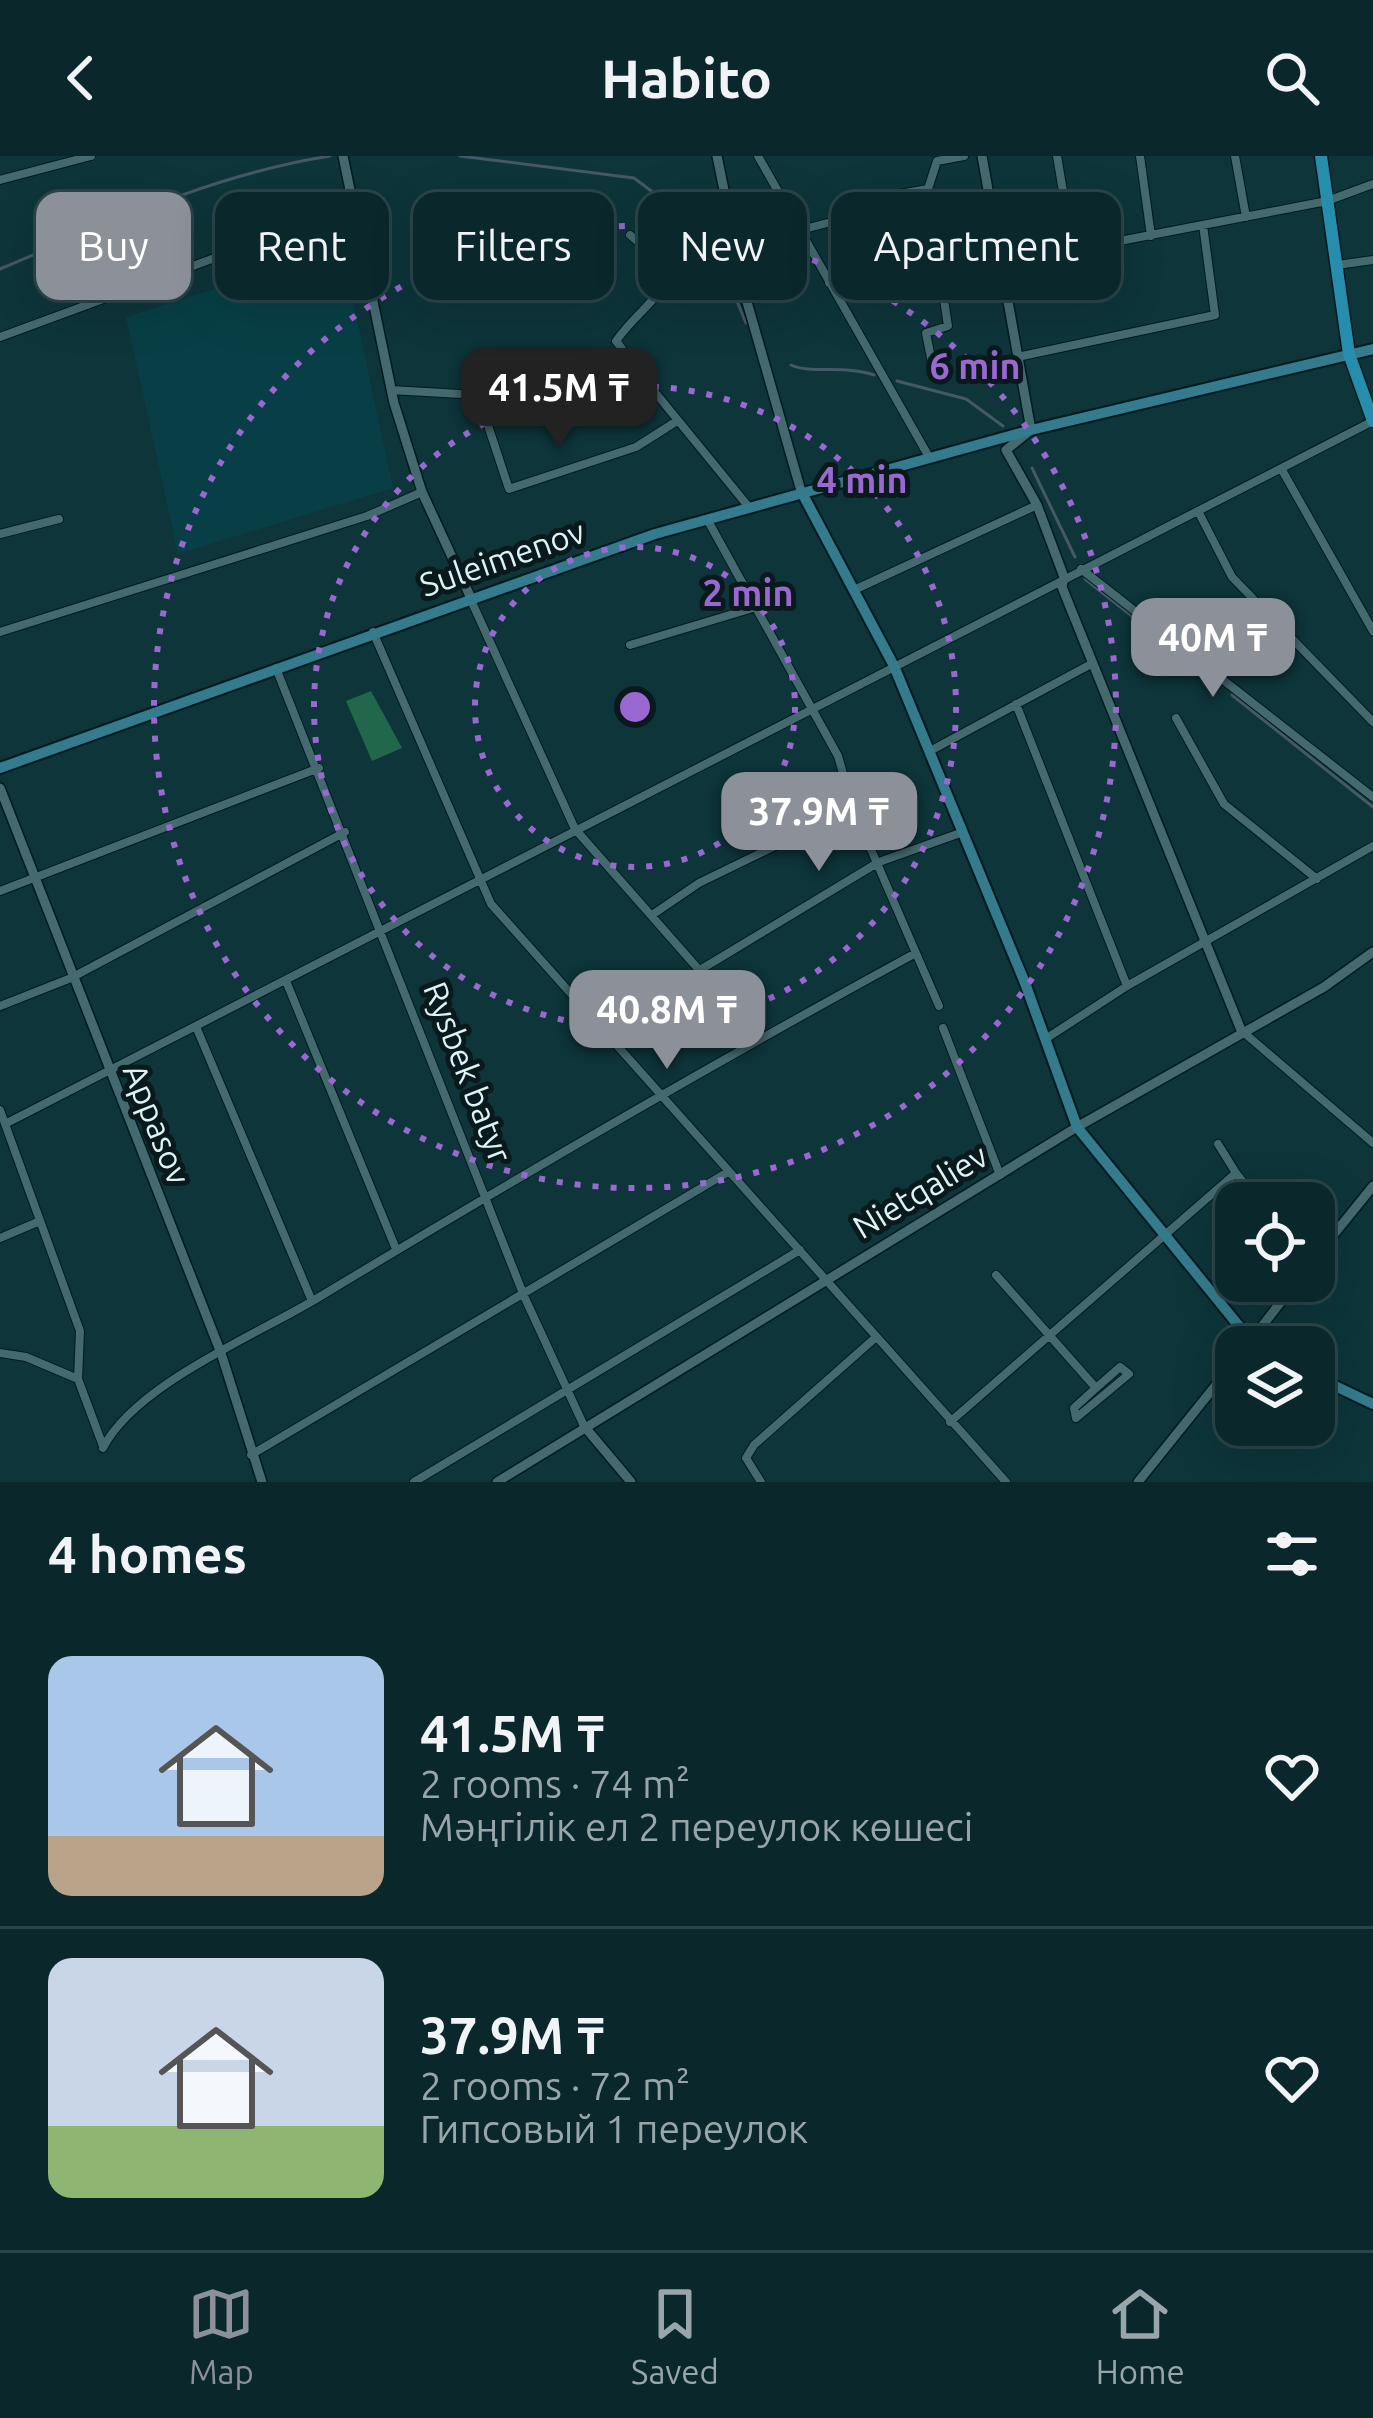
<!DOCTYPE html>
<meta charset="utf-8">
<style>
:root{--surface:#0a282c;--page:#183438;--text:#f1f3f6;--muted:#99a6a9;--line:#2a4448;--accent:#8c9099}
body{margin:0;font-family:Ubuntu,sans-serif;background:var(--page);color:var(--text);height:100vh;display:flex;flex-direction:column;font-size:45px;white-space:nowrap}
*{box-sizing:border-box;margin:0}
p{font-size:39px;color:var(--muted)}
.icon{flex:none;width:66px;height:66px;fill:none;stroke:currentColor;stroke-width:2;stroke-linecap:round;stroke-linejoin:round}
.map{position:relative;height:1326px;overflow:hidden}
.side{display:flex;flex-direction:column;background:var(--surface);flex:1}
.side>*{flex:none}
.hud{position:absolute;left:36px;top:36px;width:1302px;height:108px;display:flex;gap:24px}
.fabs{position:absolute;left:1215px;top:1026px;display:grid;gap:24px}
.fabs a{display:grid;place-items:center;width:120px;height:120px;border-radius:24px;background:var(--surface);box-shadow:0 12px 48px #0002,0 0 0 3px var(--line);font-size:60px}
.price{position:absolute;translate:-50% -102px;padding:0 27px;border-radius:24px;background:var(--accent);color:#fff;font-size:39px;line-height:78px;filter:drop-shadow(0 3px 6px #0008)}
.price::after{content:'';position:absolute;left:50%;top:72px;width:36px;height:27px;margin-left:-18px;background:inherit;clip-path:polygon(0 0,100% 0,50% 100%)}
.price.current{background:#222;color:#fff}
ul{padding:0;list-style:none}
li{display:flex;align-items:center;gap:36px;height:300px;padding:0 48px}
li+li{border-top:3px solid var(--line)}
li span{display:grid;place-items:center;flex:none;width:336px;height:240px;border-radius:24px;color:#555}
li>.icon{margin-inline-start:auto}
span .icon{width:144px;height:144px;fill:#fffc;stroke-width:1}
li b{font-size:51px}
h2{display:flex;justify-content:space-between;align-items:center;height:144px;padding:0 48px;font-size:51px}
.tag{padding:0 42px;border-radius:24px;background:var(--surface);box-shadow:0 12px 48px #0002,0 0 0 3px var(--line);font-size:42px;line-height:108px}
.tag.current{background:var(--accent);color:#fff}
header{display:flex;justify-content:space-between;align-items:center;height:156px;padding:0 48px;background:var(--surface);font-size:54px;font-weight:700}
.tab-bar{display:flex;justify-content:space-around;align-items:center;height:168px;border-top:3px solid var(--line);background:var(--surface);font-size:33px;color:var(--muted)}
.tab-bar a{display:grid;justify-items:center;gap:6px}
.tab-bar .current{color:var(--accent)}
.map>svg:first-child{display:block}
.built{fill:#083f46}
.green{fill:#21674b}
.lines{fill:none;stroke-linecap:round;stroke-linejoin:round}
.stream{stroke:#455867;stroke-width:3}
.minor-casing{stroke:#001b1f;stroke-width:10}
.tertiary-casing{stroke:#001b1f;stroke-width:12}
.secondary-casing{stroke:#001b1f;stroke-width:14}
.primary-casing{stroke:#001b1f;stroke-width:15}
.minor{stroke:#446a70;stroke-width:8}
.tertiary{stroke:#446a70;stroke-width:9}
.secondary{stroke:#357b8e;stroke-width:10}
.primary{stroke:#278dad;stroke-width:12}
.ring{fill:none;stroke:#9968d0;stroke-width:6;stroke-dasharray:6 12}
.labels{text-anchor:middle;stroke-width:10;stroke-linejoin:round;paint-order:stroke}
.street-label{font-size:33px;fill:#def3f6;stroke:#0a1a1c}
.centre{fill:#9968d0;stroke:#0a1a1c;stroke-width:6}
.ring-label{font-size:36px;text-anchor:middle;font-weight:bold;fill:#9968d0;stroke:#0a1a1c;stroke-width:10;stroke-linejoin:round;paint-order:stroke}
</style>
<header><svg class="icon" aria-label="back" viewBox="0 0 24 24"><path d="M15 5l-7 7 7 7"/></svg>Habito<svg class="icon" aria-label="search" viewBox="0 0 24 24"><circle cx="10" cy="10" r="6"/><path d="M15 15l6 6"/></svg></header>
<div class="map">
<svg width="1373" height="1326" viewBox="0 0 1373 1326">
<rect width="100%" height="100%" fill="#0d353a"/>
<path class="built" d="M342,93L393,332L178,398L126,161Z"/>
<path class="green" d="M371,535L402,592L372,605L346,545Z"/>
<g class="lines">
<path class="stream" d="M460,0L634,22L683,59L731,131L746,167
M0,113C107,68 214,18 330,0
M791,209C809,218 847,209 874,219
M897,225L966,243L1003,270
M1032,312L1075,401
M1085,423L1214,525
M1232,539L1373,651"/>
<defs>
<path id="minor" d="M758,0L929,301
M1057,0L1073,94
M1140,0L1151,80
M1235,0L1246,61
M0,24L91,0
M797,75L835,65L843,48L928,33L937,5L964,0
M630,79C694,132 650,137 616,185L653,234
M1337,109L1373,104
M829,127L1073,94L1327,45L1373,28
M0,181L353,51
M1022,200L1215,159L1203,69
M933,212L926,177L948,170L939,111
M391,234L478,239L654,235L748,350
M478,239L509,333L636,291L677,265
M1282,314L1373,475
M1198,355L1232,421L1373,566
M707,363L838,600L853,652L939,850
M0,378L59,363
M1081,413L1373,641
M854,434L1037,349
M470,442L575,673L759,882
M0,476L367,360L422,336
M373,476L491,748L1006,1326
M630,489L753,452
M276,512L524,1140L584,1270
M1016,548L1127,830
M1176,562L1224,648L1317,723
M930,595L1093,507
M0,735L319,612
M652,759L699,727L853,652
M700,814L879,706L963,676
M286,825L396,1093
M0,850L71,822L345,676
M943,872L1000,1019
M197,873L312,1145
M1242,875L1373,987
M1047,882L1127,830L1373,690
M0,954L80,1175L78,1223L103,1290
M5,968L1373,265
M1236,1017L1250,1035L1267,1030
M0,1082L40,1065
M996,1119L1096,1232L1074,1252L1076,1262L1129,1218L1120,1211L1096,1232
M0,1197L26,1201L78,1223
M950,1266L1236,1017L1218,988
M103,1292C135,1229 254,1180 316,1143C513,1024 712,908 914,798
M251,1299L728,1016
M414,1326L800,1094
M761,1326L746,1302L754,1289L875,1182"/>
<path id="tertiary" d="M343,0L394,247L422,336L470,440
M717,0L747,146L801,335
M982,0L1031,274L1006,294L1037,349L1064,421L1062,431L1241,874
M0,632L221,1197L262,1326
M1314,1103L1373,1030
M1246,1191L1297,1125
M584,1270L631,1326
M497,1326L1077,971L1324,831L1373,796
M1138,1326L1236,1204"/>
<path id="secondary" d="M801,335L894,510L1025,827L1077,971L1256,1191
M0,612L655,378L1031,274L1373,193
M1314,1220L1373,1248"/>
<path id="primary" d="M1321,0L1349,198L1373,265"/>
</defs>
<use href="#minor" class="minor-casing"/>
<use href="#tertiary" class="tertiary-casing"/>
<use href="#secondary" class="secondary-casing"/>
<use href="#primary" class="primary-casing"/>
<use href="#minor" class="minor"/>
<use href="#tertiary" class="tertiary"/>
<use href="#secondary" class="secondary"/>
<use href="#primary" class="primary"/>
</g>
<g class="ring">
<circle cx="635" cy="551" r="160"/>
<circle cx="635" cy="551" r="321"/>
<circle cx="635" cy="551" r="481"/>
</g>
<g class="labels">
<g class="street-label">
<text transform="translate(502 402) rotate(-19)" y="12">Suleimenov</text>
<text transform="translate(468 916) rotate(69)" y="12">Rysbek batyr</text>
<text transform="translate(157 968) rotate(68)" y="12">Appasov</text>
<text transform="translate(920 1035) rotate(-31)" y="12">Nietqaliev</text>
</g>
</g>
<circle cx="635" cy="551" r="18" class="centre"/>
<g class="ring-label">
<text x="975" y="223">6 min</text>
<text x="862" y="337">4 min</text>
<text x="748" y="450">2 min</text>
</g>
</svg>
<div class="fabs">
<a><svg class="icon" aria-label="locate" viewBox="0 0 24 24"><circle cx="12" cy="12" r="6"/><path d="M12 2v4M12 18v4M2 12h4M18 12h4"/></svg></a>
<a><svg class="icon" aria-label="layers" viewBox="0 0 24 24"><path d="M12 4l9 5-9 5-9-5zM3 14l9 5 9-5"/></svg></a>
</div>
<b class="price current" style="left:559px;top:294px">41.5M ₸</b>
<b class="price" style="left:1213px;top:544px">40M ₸</b>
<b class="price" style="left:819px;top:718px">37.9M ₸</b>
<b class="price" style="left:667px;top:916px">40.8M ₸</b>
<div class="hud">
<a class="tag current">Buy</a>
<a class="tag">Rent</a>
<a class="tag">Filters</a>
<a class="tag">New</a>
<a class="tag">Apartment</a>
</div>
</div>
<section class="side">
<h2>4 homes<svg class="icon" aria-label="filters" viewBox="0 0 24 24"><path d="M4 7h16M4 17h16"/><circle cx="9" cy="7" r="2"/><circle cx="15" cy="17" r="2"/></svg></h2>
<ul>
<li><span style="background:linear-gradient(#a9c7e8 75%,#b9a48a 0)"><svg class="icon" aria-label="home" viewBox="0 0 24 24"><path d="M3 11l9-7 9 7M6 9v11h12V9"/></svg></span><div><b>41.5M ₸</b><p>2 rooms · 74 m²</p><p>Мәңгілік ел 2 переулок көшесі</p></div><svg class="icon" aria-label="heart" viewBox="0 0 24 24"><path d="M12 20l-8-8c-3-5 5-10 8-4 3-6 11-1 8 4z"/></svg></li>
<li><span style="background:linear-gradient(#c9d6e8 70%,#8fb573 0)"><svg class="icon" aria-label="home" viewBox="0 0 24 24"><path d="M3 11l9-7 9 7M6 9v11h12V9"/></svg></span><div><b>37.9M ₸</b><p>2 rooms · 72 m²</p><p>Гипсовый 1 переулок</p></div><svg class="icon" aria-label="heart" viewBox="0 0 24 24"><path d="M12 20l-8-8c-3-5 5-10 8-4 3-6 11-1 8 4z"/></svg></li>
</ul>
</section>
<nav class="tab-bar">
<a class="current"><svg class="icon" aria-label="map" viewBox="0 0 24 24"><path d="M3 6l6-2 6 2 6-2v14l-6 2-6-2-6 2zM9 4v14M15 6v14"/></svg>Map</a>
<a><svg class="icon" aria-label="saved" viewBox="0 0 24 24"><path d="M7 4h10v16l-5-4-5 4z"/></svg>Saved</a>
<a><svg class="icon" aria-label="home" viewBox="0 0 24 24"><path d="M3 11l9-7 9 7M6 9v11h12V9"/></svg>Home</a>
</nav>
